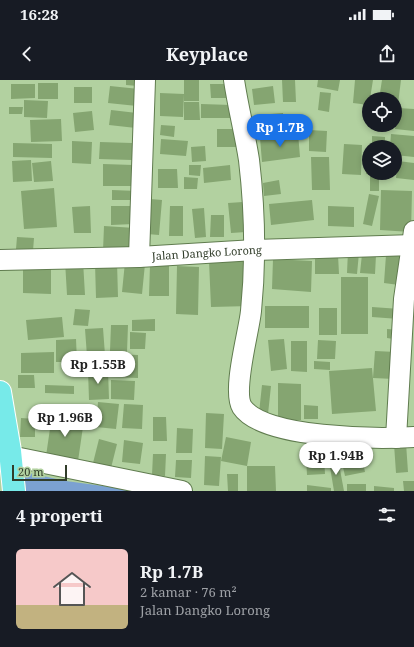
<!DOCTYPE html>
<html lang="id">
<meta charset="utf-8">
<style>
:root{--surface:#171b24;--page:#242831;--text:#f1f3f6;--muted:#9ea1a6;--line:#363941;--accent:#1a73e8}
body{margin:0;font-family:"Noto Serif",serif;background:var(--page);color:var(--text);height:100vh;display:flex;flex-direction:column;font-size:15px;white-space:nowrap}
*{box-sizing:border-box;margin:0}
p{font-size:13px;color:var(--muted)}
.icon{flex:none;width:22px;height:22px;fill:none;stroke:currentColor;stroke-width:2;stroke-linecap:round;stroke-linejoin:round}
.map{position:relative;height:411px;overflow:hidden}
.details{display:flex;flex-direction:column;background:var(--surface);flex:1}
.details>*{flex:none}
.controls{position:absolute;left:362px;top:12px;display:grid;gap:8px}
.controls a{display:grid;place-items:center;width:40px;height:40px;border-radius:50%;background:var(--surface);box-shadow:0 2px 6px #0003;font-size:20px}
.scale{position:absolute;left:12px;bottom:10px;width:55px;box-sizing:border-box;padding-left:4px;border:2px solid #313d2a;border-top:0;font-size:11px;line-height:14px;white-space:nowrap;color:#313d2a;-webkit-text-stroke:3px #b2d1a0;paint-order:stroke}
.price{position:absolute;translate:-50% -34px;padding:0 9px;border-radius:14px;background:#fff;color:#222;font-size:13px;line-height:26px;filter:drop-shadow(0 1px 2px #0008)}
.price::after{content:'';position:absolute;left:50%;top:24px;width:12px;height:9px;margin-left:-6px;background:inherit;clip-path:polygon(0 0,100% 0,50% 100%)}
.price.on{background:var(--accent);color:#fff}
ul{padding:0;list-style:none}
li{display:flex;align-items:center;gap:12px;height:100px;padding:0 16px}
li+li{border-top:1px solid var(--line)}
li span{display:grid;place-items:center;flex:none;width:112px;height:80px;border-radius:6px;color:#555}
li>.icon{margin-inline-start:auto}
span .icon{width:48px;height:48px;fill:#fffc;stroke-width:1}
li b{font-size:17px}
h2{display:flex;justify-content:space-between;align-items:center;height:48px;padding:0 16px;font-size:17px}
.status{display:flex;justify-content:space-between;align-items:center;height:28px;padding:0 20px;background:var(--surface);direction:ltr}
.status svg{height:11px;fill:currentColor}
header{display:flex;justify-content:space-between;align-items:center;height:52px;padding:0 16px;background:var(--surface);font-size:18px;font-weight:700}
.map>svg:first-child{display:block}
.water{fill:#7ba1d1}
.building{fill:#85a571}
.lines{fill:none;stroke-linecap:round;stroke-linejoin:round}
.minor-casing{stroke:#607c4f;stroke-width:22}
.major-casing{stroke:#fff;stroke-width:24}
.minor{stroke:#fff;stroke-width:20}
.major{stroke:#77eae9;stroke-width:22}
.labels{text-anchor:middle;stroke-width:3;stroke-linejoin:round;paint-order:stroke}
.street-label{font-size:11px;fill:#313d2a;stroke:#b2d1a0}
</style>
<div class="status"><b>16:28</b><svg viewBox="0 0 49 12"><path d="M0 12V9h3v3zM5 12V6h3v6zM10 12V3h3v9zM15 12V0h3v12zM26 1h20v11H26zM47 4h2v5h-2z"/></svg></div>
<header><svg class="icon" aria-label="back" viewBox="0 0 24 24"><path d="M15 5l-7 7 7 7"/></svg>Keyplace<svg class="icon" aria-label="share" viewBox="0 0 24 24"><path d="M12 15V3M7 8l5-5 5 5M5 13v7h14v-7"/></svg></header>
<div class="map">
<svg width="414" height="411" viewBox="0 0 414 411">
<rect width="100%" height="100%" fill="#b2d1a0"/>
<path class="water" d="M24,392L66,401L140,411H26Z"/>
<path class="building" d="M126,0H139L138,6L126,5Z
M184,0H199V21H184Z
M282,0H295L296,22H283Z
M318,0H340L338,11L317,7Z
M355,0H373L369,25L353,23Z
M382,0H401L398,24L395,23V19H379Z
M38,3H58V19H38Z
M11,4H35V18L11,19Z
M210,4H234V18H211Z
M110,6L139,9L137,26L108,23Z
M273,6L275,23L254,25L252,9Z
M74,7H92V23H74Z
M320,12L331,13L329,32L318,30Z
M160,13L184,14L183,37L160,36Z
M24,20L48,21L47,38L24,37Z
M184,22H199L200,40H184Z
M201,24L231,25V38H201Z
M9,27H23L22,34H9Z
M398,28L414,29V51L395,49Z
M111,30L137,33L136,48L109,45Z
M92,31L94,50L75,52L73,33Z
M283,33L284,48L258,49V35Z
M61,39L62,61L31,62L30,40Z
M161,45L175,46L174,57L160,55Z
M217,49H237V67H217Z
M309,50L327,51L326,72L309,71Z
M298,53L300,77L262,82L260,58Z
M391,54L414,56V77L395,75V67H390Z
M372,56L385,57V67H372Z
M161,59L188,61L186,76L160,74Z
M72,61L92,62L91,84L72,83Z
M100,62L132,63V80L99,79Z
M13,63L52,64V78L13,77Z
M344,64L362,65L361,95L342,94Z
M205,66L206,81L192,82L191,67Z
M311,77H329L330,110H312Z
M367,78H369V93H386V96L366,94Z
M31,80L32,101L13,102L12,81Z
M51,81L53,101L34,102L32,83Z
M398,81L414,83V100L396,98Z
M103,84L133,85L132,106H103Z
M189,85H201L200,96L189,95Z
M230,85L231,100L204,103L203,88Z
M158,89H177L178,108H158Z
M370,96H379V111H370Z
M184,97L198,98L197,109H184Z
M279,100L281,114L264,116L263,103Z
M54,108L57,147L24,149L21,111Z
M112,110L137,111V120H112Z
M381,110L412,111L411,152L380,150Z
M369,114L379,116L372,146L363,144Z
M150,119L162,120L159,155L147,154Z
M312,120L314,140L271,145L269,124Z
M243,122L246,152L231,153L228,123Z
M90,126L91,153H74L72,127Z
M111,126H133L134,144L111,145Z
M170,126H183V156H169Z
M328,126L354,127V147L328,146Z
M204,128L206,157L195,158L192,129Z
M211,135H224V157H210Z
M104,146L135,148L134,171H103Z
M17,157L34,158L33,171L16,169Z
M348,171L359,173L357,194L347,193Z
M362,174L376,175L375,194L360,193Z
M338,175L339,194H315V176Z
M386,175L400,176L399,205L384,203Z
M273,179L312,181L311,212L272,209Z
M248,180L250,226L211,227L209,181Z
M65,181H83L85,215H67Z
M117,182L118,217L96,218L95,183Z
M125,182L145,184L142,214L122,212Z
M23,183L51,184V214L23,213Z
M150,185H169V216H149Z
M177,186L199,187L198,235L176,234Z
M341,197H368V254H341Z
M265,226H309V248H265Z
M372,227L400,229L399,239L372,237Z
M319,228H337V255H319Z
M75,229L90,230L88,246L73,245Z
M62,237L64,257L28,260L26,240Z
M155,239V251H132V240Z
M111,245H128L127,272L110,271Z
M103,248L105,275L87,276L85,249Z
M387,249L401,250L400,260L387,258Z
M130,252L146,253L145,269H130Z
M76,259L77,282H56V260Z
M284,259L287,289L271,291L268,260Z
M318,260L336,261L335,279H317Z
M291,261H307V292L291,291Z
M375,271L396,272L394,299L373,298Z
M54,272V293H21V273Z
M110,274L138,275V298L110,297Z
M314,281L330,282V290L314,289Z
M372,288L376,331L332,334L329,291Z
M88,290H108L109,319L89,320Z
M18,295H34L35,308H18Z
M111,300L135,301L134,320L111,319Z
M278,303L301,304V340H278Z
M45,305L74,306V314L45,313Z
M262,305L271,306L268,334L259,333Z
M98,322L119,324L116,349L96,347Z
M124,324L143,325L142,349L122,348Z
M304,325L318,326V339H304Z
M206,333L224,334L222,369L205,368Z
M52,335L84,340L78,381L46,376Z
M153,337H166L167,361H153Z
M21,338L35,339V357H20Z
M177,348L193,349L192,373H176Z
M226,357L251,362L247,386L221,381Z
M99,359L117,364L111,388L93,383Z
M124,360L143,363L140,384L122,382Z
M305,360H323L325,394L307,395Z
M359,362L365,392L345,396L338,366Z
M406,363L408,392L396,393L394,364Z
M153,374H166L165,396L152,395Z
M205,376L221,377L219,406L204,405Z
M338,379L344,411H334L329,381Z
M176,380H192L191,398L175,397Z
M247,386H275L276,411H247Z
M227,394H238V411H228Z
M403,401H414V411H404Z
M347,404H366V411H347Z
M307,405L331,408V411H307Z
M374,406L394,408V411H374Z"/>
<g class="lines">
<defs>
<g id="minor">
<path d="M234,0C238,27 245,54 249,80C255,131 256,181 251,231C249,252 232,310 242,327C263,359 378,359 414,357"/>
<path d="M139,177L145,0"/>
<path id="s1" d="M0,180L139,177L255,170L414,165"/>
<path d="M396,358L404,219L414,151"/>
<path d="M10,376L182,411"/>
</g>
<path id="major" d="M0,312L10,371L14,411"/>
</defs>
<use href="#minor" class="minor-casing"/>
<use href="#major" class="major-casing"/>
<use href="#minor" class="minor"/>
<use href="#major" class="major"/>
</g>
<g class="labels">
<g class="street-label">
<text dy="4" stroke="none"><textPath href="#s1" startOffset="207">Jalan Dangko Lorong</textPath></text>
</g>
</g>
</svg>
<div class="controls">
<a><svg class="icon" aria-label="locate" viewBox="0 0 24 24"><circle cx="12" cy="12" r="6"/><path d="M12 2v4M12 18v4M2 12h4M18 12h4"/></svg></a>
<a><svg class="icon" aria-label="layers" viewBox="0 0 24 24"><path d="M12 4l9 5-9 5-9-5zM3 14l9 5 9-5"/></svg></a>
</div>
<div class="scale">20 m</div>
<b class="price on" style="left:280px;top:68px">Rp 1.7B</b>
<b class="price" style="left:98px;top:305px">Rp 1.55B</b>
<b class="price" style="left:65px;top:358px">Rp 1.96B</b>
<b class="price" style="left:336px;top:396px">Rp 1.94B</b>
</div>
<section class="details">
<h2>4 properti<svg class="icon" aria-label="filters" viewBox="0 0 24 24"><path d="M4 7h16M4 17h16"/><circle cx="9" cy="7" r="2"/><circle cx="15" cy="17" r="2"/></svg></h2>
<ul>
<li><span style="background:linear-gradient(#f6c9c9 70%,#c2b280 0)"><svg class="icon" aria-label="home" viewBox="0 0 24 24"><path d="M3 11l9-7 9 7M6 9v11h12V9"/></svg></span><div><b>Rp 1.7B</b><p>2 kamar · 76 m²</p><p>Jalan Dangko Lorong</p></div></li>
</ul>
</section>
